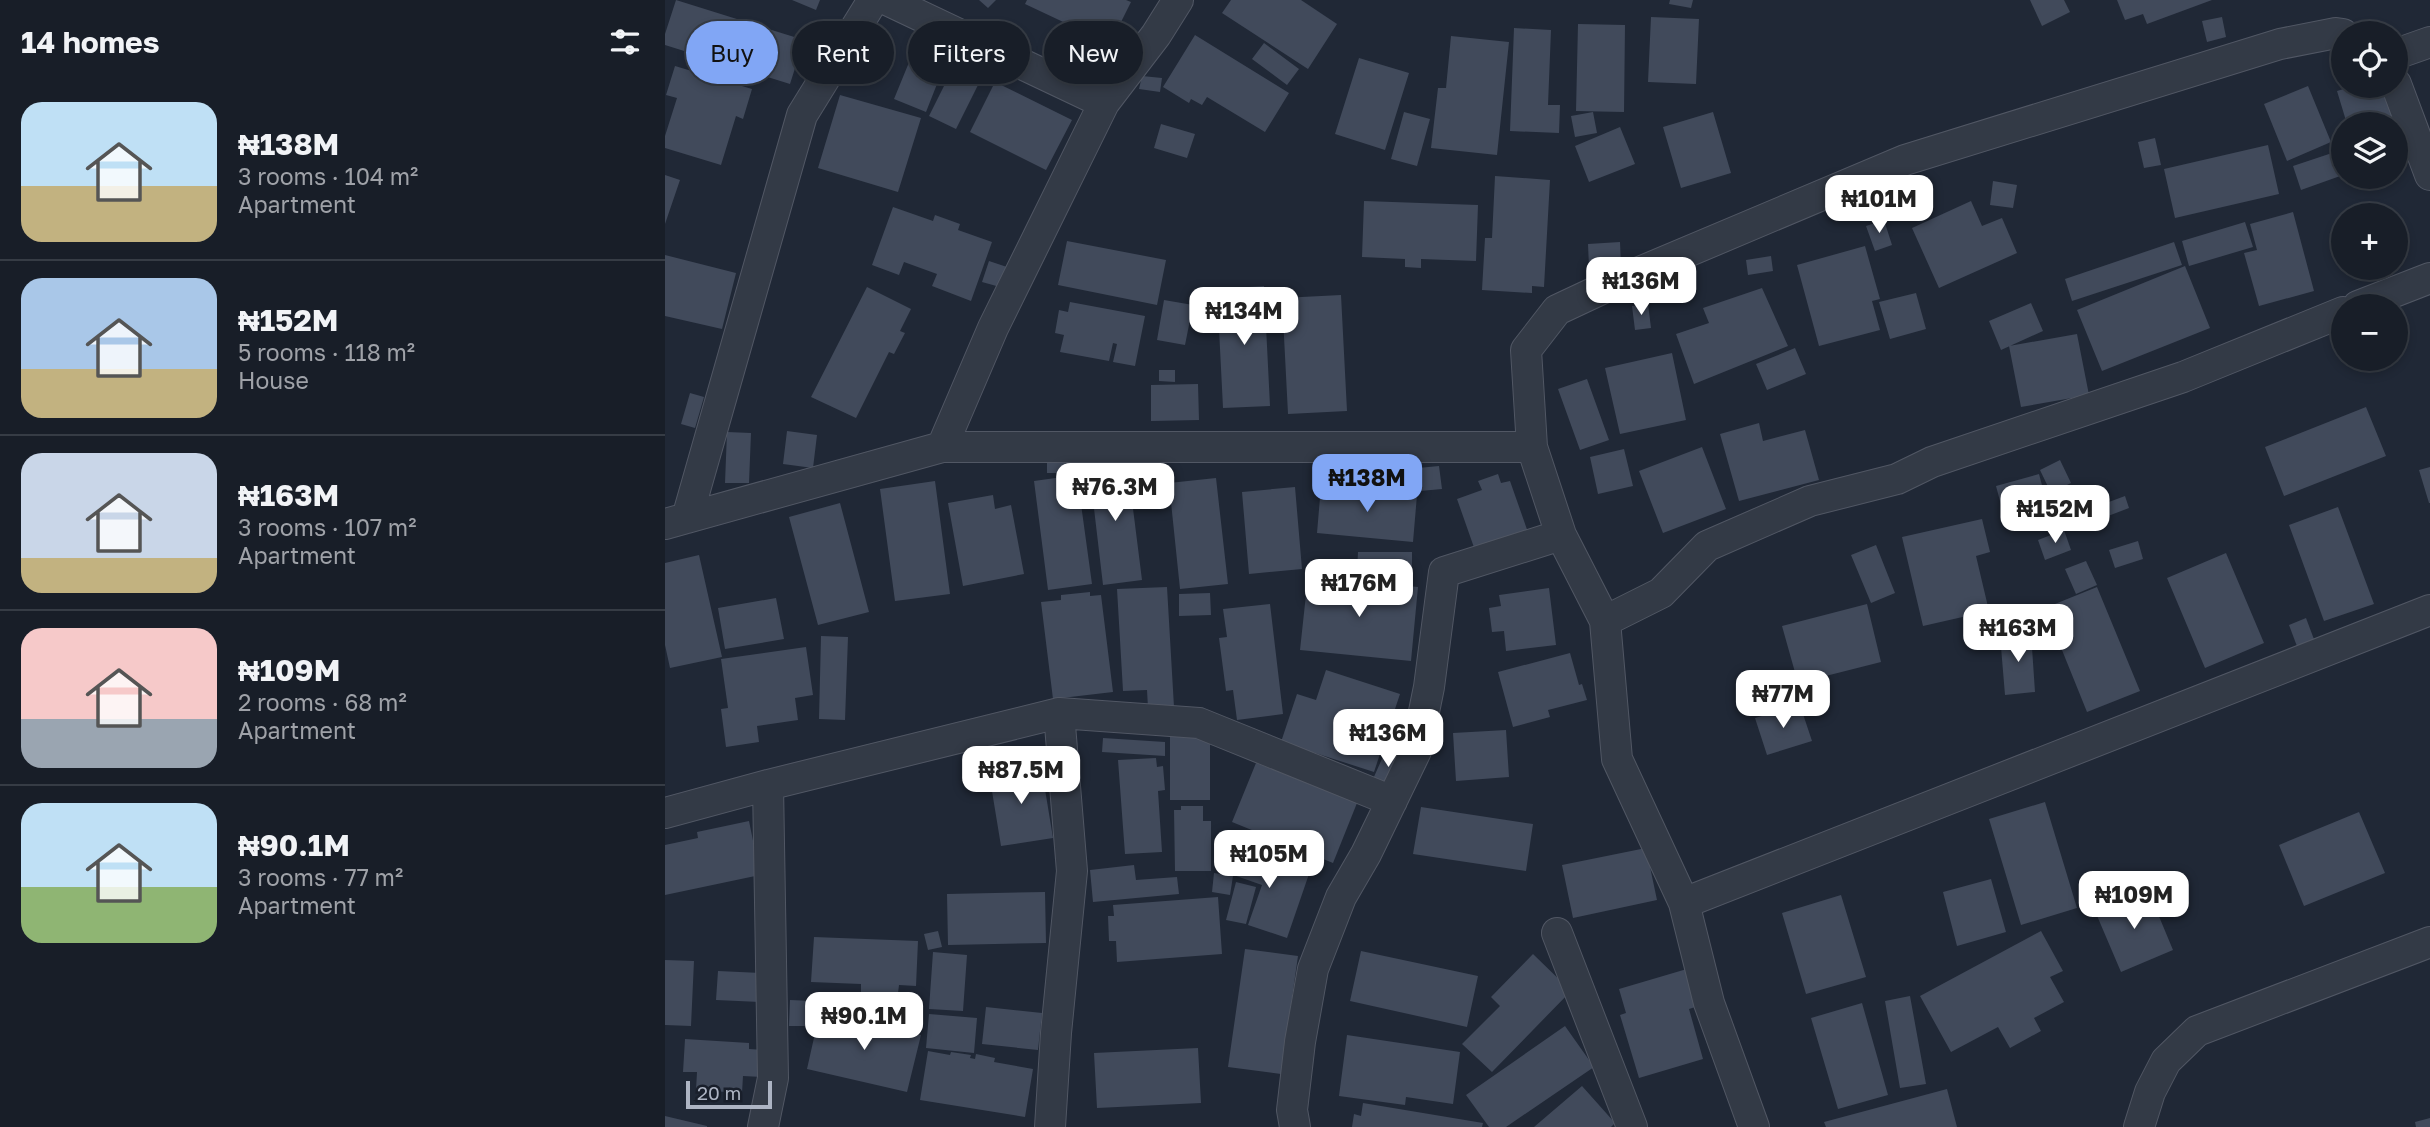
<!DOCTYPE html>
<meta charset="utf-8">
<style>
:root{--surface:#181e28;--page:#252b34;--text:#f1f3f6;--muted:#9fa2a8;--line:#363c45;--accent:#81a6f5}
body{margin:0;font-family:"Golos Text",sans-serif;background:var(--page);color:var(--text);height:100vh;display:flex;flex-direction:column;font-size:26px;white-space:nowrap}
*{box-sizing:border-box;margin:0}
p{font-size:23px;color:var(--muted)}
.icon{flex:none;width:38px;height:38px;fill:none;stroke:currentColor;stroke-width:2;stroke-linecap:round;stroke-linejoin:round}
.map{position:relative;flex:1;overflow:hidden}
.drawer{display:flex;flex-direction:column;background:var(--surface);width:665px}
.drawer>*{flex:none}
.top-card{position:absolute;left:21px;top:21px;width:665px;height:63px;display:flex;gap:14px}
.fabs{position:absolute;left:1666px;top:21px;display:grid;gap:14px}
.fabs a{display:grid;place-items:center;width:77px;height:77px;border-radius:50%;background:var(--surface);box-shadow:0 4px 10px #0003,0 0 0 2px var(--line);font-size:35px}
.scale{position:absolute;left:21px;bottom:18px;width:86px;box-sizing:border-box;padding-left:7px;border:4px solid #adb4c3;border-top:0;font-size:19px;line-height:24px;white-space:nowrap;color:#adb4c3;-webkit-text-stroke:5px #191f2b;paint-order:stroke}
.price{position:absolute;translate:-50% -60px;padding:0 16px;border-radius:14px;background:#fff;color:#222;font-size:23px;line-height:46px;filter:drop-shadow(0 2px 4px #0008)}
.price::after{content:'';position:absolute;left:50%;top:42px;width:21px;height:16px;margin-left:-10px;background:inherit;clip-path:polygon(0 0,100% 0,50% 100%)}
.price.active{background:var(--accent);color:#111}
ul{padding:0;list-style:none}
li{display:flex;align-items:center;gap:21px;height:175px;padding:0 21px}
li+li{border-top:2px solid var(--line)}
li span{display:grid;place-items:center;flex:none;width:196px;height:140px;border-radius:21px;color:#555}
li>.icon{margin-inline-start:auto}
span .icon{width:84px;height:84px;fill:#fffc;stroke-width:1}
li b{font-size:30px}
h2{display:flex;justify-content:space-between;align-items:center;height:84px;padding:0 21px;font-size:30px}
.pill{padding:0 24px;border-radius:32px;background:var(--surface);box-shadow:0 4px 10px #0003,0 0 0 2px var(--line);font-size:24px;line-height:63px}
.pill.active{background:var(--accent);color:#111}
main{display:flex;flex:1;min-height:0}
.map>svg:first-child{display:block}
.building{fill:#414a5b}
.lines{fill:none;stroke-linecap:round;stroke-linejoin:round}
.minor-casing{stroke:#515764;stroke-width:32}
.minor{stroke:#333a46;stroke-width:30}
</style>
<main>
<section class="drawer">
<h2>14 homes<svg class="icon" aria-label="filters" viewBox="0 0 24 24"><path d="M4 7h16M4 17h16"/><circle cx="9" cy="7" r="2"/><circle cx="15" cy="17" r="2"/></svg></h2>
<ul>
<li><span style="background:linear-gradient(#bfe0f5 60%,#c2b280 0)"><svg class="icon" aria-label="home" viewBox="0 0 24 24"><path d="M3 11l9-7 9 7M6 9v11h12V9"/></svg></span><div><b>₦138M</b><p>3 rooms · 104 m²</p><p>Apartment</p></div></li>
<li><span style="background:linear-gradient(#a9c7e8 65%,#c2b280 0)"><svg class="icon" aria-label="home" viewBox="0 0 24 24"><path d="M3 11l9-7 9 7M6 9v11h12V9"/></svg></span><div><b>₦152M</b><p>5 rooms · 118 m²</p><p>House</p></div></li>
<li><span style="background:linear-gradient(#c9d6e8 75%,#c2b280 0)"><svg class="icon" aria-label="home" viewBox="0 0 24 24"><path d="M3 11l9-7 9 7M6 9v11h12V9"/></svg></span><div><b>₦163M</b><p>3 rooms · 107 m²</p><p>Apartment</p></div></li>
<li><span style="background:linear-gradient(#f6c9c9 65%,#9aa5b1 0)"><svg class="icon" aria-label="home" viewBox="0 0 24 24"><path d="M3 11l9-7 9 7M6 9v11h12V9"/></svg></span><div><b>₦109M</b><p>2 rooms · 68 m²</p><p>Apartment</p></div></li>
<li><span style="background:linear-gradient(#bfe0f5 60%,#8fb573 0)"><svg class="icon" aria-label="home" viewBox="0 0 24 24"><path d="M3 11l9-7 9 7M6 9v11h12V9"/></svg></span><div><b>₦90.1M</b><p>3 rooms · 77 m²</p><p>Apartment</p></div></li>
</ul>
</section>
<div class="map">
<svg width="1765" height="1127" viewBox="0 0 1765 1127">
<rect width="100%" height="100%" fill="#202836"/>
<path class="building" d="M11,0L139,40L125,84L0,45V34Z
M127,0H155L151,10Z
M314,0H331L323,8Z
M362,0H461L466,2L445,44L360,4Z
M566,0H636L672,24L643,69L557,13Z
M1005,0H1028L1026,8L1004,4Z
M1365,0H1399L1405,12L1377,26Z
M1452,0H1547L1482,24L1478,14L1460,20Z
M986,17L1034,19L1031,84L983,82Z
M1557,17L1561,37L1542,42L1537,21Z
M913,24L960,25L959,112L911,111Z
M849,28L886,30L883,105H895L894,133L845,131Z
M530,35L624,93L600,132L542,97L537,105L526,99L524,103L498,87Z
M786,36L844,42L832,155L766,148L773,88H781Z
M254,38L285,51L261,112L229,99Z
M599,43L634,69L622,85L587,59Z
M293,58L320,71L291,129L264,116Z
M694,58L744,73L720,150L670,134Z
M10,66L87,89L78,119L71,116L56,165L0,148V136L12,98L1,95Z
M477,76L497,78L495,92L474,89Z
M330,82L407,120L381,170L305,132Z
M1643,86L1666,142L1622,161L1599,104Z
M1688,86H1724L1743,145L1731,148V124H1682L1672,91Z
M175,95L256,118L233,192L153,168Z
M739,112L765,119L752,166L726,159Z
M928,112L932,133L910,137L906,116Z
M1048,112L1066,173L1016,188L998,127Z
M496,124L530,134L522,158L489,148Z
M955,127L970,164L924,182L910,146Z
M1490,138L1496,165L1479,168L1473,142Z
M1603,145L1614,194L1510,218L1499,169Z
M1673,151L1678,166V175L1636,190L1628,166Z
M0,175L15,180L0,224Z
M830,176L885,180L879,287L867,286V293L817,290L820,238H827Z
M1328,181L1352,185L1348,208L1325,205Z
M699,201L813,205L811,261L756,259V268L740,267V259L697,257Z
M1306,201L1317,226L1337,218L1352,253L1274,288L1247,228Z
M228,207L268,221L270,215L295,224L293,230L327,242L306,301L267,286L272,274L239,262L234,275L207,265Z
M1628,212L1649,291L1594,306L1579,253L1592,250L1585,224Z
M1219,220L1227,245L1210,251L1201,226Z
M1580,222L1588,247L1524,266L1517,241Z
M402,241L501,260L492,305L393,285Z
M955,242L956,265L924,267L923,244Z
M1509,242L1517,265L1407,301L1400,279Z
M1200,246L1215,299L1207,301L1215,330L1154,346L1132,265Z
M0,255L71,273L57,329L0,316Z
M1106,256L1108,271L1083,275L1081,260Z
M324,261L342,267L335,287L317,282Z
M1520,266L1545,328L1437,371L1412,310Z
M599,286L605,406L558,408L552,289Z
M202,287L246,309L235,331L240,333L229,354L224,352L191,418L146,397Z
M1097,288L1123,346L1029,384L1011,334L1044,323L1038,308Z
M1251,293L1261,329L1225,339L1214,302Z
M676,295L682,411L623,414L617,298Z
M499,300L528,305L520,345L492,340Z
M405,302L480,316L470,366L448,362L452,344L448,343L444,361L395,352L399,335L390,333L394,310L403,312Z
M1366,303L1378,331L1336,350L1324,321Z
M983,304L986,328L970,330L967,306Z
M1412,334L1424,395L1356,407L1344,346Z
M1130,348L1141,374L1102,390L1091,364Z
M1007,353L1021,420L955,434L940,368Z
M494,370H510V382L494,381Z
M922,379L944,440L915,450L893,389Z
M533,384L534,420L486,421V385Z
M25,393L39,397L30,428L16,424Z
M1701,407L1721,456L1619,496L1600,447Z
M1094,423L1098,441L1140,430L1154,480L1074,501L1055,434Z
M122,431L152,435L148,468L118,464Z
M62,432L86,433L84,483H60Z
M1037,447L1061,509L998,533L974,471Z
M959,449L968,486L933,494L925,457Z
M1395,460L1406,483L1386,493L1375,470Z
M462,461L477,580L438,585L424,466Z
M382,463H400V473H382Z
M774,466L777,489L755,491L753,468Z
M1765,467V503H1764L1754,470Z
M833,474L836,483L845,481L865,538L812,556L792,499L817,490L813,481Z
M1374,474L1382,504L1339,516L1331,486Z
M412,475L427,584L383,590L369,481Z
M551,478L563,584L515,589L504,483Z
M270,481L285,594L230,601L215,489Z
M656,486L752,495L748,542L652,533Z
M630,487L637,569L584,574L577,492Z
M1413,489L1418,510L1396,515L1392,493Z
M328,495L330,509L346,505L359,574L298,586L283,503Z
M1460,496L1464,508L1430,521L1425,509Z
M175,503L204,612L153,625L124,517Z
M1673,507L1709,604L1659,621L1624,525Z
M1317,519L1325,552L1311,556L1324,611L1258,626L1237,537Z
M1399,530L1406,550L1380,560L1373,540Z
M1473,541L1478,559L1450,568L1444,550Z
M1211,545L1230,593L1206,603L1186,555Z
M693,552H747V573L692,571Z
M1561,553L1599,643L1540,668L1502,578Z
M34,555L57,657L5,668L0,645V563Z
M1421,561L1432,585L1411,594L1400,569Z
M643,576L753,587L746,661L635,650Z
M502,587L509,707L483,708L482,690L458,691L452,589Z
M1432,587L1475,691L1422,712L1380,608Z
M884,588L891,645L841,651L839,631L827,632L824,608L836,606L834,595Z
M425,592V596L436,595L448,692L388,699L376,602L396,600V595Z
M545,593L546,615L514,616V594Z
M111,598L119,639L60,649L53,608Z
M605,604L618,714L572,720L568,690L561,691L554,638L562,637L558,609Z
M1202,604L1216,662L1133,683L1117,626Z
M1641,618L1650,642L1633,649L1624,625Z
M1366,633L1370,692L1340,695L1335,635Z
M156,636L183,637L180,720L154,719Z
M141,647L148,695L130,698L133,720L92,726L94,742L61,747L56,709L63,708L56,659Z
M905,653L914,685L917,684L922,700L883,710L885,717L848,727L833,672Z
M661,670L735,694L709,772L616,742L632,694L651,700Z
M1135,705L1147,741L1102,755L1090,718Z
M841,730L844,777L791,781L788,733Z
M505,736H545V800H505Z
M438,738L500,742V756L437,752Z
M720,752L737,760L726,786L708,779Z
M491,758L492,767L498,766L500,790L493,791L497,852L460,854L453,760Z
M591,763L692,803L668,863L567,822Z
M376,765L388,838L336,846L324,773Z
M1380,802L1412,908L1356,925L1324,819Z
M516,806H538V821H546V871H510L509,810H516Z
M756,807L868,824L861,871L748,854Z
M1694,812L1720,873L1639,906L1614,845Z
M84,821L95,875L0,895V845L33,838L32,832Z
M566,846L644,874L622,938L583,925L597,885L557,871Z
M981,848L992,900L908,918L897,865Z
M469,865L471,880L512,877L514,894L428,902L425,870Z
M549,873L568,876L565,895L547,892Z
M1326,879L1341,932L1292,946L1278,892Z
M571,882L591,887L581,924L561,920Z
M1483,890L1508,950L1456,972L1430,911Z
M380,892L381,943L283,945L282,894Z
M1176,895L1201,977L1141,994L1117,913Z
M553,897L557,954L452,962L451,941H444L443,916H449L448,905Z
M273,931L277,947L263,950L259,934Z
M1376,931L1398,971L1385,977L1399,1002L1369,1018L1376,1031L1345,1048L1333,1027L1286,1052L1255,996Z
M149,937L253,941L251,986L234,985L233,993L196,992V984L146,982Z
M580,949L633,956L616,1074L563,1067Z
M696,951L813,976L802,1027L685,1001Z
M268,952L302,955L298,1011L264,1009Z
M868,954L906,991L827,1072L797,1044L835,1006L826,997Z
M0,960L29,961L26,1026L0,1025Z
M1032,966L1043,1003L1024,1009L1038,1059L974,1078L955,1015L961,1013L954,989Z
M53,971L96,973L95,1002L51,1000Z
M1245,996L1261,1084L1235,1088L1220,1001Z
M125,1000L148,1001L147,1026H124Z
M1197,1003L1223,1095L1173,1109L1146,1018Z
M321,1007L377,1013L373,1050L317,1044Z
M155,1011L256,1035L242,1092L142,1069Z
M264,1014L312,1018L309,1053L261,1048Z
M900,1026L929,1067L841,1127H824L801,1095Z
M682,1035L795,1052L788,1104L741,1097L740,1105L674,1096Z
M20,1039L84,1043V1049L99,1050L97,1077L78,1076L77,1093L31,1090L32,1072H18Z
M533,1048L536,1103L432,1108L429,1053Z
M263,1051L285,1055L286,1052L306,1055L305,1058L310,1059L311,1054L330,1058L329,1062L368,1069L360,1117L255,1100Z
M917,1086L950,1123L946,1127H869Z
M1282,1089L1292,1127H1161L1159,1122Z
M698,1103L818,1123L817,1127H687L689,1114L696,1116Z
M0,1116L42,1126V1127H0Z
M1765,1118V1127H1751L1750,1122Z"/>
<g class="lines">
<defs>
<path id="minor" d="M222,0L439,103
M1678,34L1671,33L1615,44L1240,160L958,279L892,310L861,350L867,447L896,535L940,621L996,593L1042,546L1145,501L1232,479L1267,462L1518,377L1678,312
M1731,54L1765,42
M1731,84L1765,175
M1693,306L1765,278
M277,447L328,328L439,103L491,35L513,0
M22,518L137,115L208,0
M0,524L277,447H867
M940,621L952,759L1019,903L1044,1003L1089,1127
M0,813L103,785L394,713L534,723L727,801
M1019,903L1765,610
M892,933L967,1127
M98,1127L108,1078L103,785
M385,1127L391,1033L407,871L394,713
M630,1127L627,1110L635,1042L648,969L676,897L701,854L751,751L764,687L779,572L896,535
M1474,1127L1485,1092L1501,1061L1532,1031L1765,942"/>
</defs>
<use href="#minor" class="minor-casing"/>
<use href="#minor" class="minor"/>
</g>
</svg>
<div class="fabs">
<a><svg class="icon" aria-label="locate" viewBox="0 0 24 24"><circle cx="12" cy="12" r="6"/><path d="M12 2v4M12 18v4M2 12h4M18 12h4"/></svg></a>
<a><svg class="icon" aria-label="layers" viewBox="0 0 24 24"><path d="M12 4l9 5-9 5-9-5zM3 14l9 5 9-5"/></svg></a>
<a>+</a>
<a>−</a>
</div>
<div class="scale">20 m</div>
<b class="price" style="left:1214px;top:235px">₦101M</b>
<b class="price" style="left:976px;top:317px">₦136M</b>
<b class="price" style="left:579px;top:347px">₦134M</b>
<b class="price active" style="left:702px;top:514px">₦138M</b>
<b class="price" style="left:450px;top:523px">₦76.3M</b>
<b class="price" style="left:1390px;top:545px">₦152M</b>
<b class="price" style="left:694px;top:619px">₦176M</b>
<b class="price" style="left:1353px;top:664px">₦163M</b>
<b class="price" style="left:1118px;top:730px">₦77M</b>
<b class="price" style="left:723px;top:769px">₦136M</b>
<b class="price" style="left:356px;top:806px">₦87.5M</b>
<b class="price" style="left:604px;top:890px">₦105M</b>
<b class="price" style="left:1469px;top:931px">₦109M</b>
<b class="price" style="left:199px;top:1052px">₦90.1M</b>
<div class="top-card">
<a class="pill active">Buy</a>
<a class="pill">Rent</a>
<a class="pill">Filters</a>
<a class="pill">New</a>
</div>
</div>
</main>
